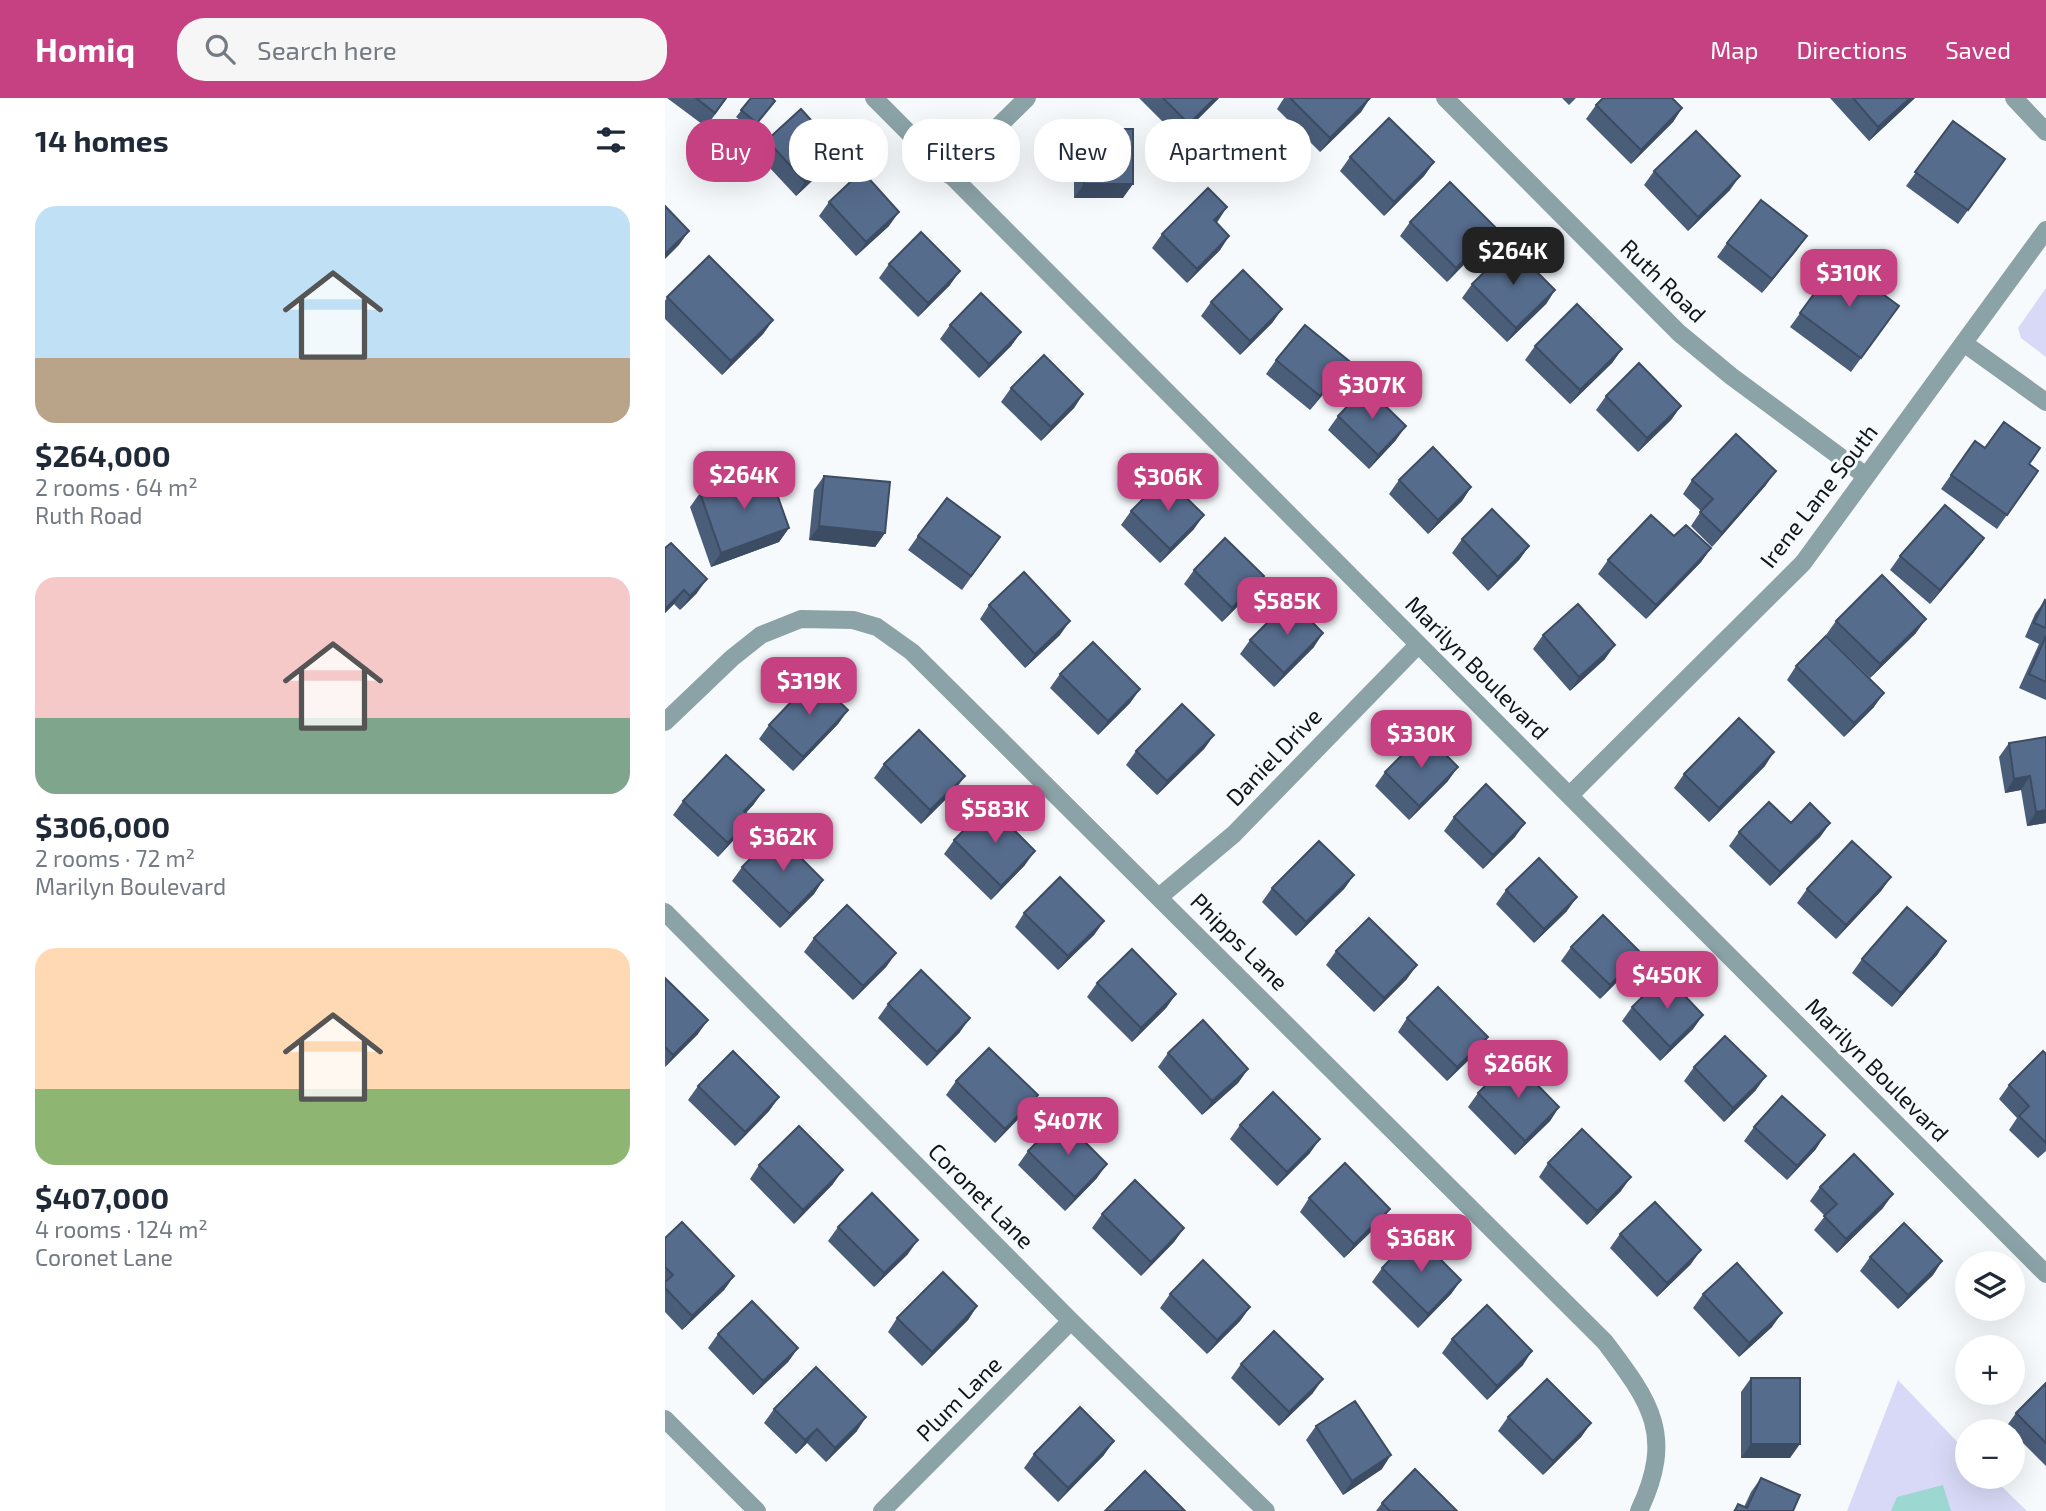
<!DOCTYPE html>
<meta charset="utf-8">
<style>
:root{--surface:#fff;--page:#f6f6f7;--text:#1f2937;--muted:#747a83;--accent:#c64182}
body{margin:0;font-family:"Exo 2",sans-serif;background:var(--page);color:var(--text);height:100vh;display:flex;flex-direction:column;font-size:26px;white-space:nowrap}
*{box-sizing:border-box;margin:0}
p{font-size:23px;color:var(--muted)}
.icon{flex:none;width:38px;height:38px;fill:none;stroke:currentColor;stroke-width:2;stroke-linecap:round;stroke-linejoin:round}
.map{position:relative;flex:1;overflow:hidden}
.panel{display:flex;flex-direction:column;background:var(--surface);width:665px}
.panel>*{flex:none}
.banner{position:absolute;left:21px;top:21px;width:665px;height:63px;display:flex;gap:14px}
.buttons{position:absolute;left:1290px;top:1153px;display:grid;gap:14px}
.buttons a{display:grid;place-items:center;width:70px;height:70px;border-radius:50%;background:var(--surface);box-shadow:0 7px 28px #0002;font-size:35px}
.price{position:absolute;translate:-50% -60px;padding:0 16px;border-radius:14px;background:var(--accent);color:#fff;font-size:23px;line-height:46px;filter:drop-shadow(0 2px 4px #0008)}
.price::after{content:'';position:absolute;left:50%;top:42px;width:21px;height:16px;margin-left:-10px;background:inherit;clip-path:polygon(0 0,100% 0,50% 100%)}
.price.current{background:#222;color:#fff}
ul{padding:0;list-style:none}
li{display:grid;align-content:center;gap:14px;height:371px;padding:0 35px}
li span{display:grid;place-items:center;height:217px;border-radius:21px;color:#555}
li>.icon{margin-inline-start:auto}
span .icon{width:126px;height:126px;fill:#fffc;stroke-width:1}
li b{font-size:30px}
h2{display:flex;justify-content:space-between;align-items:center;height:84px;padding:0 35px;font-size:30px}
.pill{padding:0 24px;border-radius:28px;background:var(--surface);box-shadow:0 7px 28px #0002;font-size:24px;line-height:63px}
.pill.current{background:var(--accent);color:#fff}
header{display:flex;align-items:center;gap:42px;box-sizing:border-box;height:98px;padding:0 35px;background:var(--accent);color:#fff}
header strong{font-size:33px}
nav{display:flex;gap:38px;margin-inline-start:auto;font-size:24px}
.search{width:490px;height:63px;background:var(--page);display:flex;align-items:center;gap:18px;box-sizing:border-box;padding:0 24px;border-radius:28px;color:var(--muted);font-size:26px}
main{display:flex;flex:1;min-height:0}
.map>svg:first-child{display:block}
.green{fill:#d8d9f6}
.water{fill:#9dd7d1}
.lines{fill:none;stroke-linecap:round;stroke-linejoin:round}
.minor{stroke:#8ba2a7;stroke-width:18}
.wall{fill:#4a5d79}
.shaded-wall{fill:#3c4c63}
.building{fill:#566c8d;stroke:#3c4c63;stroke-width:2}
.labels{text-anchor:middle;stroke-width:6;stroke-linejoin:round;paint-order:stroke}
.street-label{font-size:23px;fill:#0e161b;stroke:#f6fafd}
</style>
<header>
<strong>Homiq</strong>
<div class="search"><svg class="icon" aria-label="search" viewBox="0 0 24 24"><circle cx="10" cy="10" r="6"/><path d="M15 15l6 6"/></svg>Search here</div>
<nav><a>Map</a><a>Directions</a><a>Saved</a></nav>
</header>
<main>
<section class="panel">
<h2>14 homes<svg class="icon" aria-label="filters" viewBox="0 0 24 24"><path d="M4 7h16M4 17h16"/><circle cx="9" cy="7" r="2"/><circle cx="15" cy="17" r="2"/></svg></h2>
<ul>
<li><span style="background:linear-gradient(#bfe0f5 70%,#b9a48a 0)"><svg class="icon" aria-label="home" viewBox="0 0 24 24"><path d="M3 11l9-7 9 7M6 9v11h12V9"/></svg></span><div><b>$264,000</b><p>2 rooms · 64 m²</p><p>Ruth Road</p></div></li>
<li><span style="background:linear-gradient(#f6c9c9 65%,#7fa58c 0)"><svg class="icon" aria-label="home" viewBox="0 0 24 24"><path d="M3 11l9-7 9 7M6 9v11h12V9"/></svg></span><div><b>$306,000</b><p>2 rooms · 72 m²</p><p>Marilyn Boulevard</p></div></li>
<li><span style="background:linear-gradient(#ffd9b3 65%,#8fb573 0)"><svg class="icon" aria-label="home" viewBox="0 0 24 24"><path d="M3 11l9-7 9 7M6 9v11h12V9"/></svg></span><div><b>$407,000</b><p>4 rooms · 124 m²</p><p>Coronet Lane</p></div></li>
</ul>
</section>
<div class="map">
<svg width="1381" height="1413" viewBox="0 0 1381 1413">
<rect width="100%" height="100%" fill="#f6fafd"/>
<path class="green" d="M1381,190V259L1356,240L1353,230Z
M1233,1282L1302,1354V1379H1327L1362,1413H1182Z"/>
<path class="water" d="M1278,1387L1286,1413H1226L1232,1399Z"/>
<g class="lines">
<path class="minor" d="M209,0L1381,1176
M780,0L1014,235L1066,278L1201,378
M1349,0L1381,34
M284,77L362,0
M1300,246L1381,304
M0,624L67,560L96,537L136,521L188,522L212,529L247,554L940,1244C986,1305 1010,1337 974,1413
M905,697L1138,465L1381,132
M494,799L569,736L753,547
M0,814L406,1223L601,1413
M0,1321L92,1413
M217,1413L406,1223"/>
</g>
<path class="wall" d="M2,0H62L41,29Z
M86,0L105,10L87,32L71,19Z
M474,0H554L514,40Z
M619,0H705L696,14L655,54L612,11Z
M897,0H911L904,7Z
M1165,0H1250L1204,43Z
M931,7L1017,10L1008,24L966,66L921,21Z
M1288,23L1340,61L1293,126L1241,88Z
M419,31L458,100H409V45Z
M102,42L174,53L164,67L131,98L92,56Z
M685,59L769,64L759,78L719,118L675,73Z
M989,73L1065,92L1023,133L979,87Z
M164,104L224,128L191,158L154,118Z
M553,123L551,125L564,138L555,152L522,185L487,150L497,136Z
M745,124L821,144L782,184L735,138Z
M1062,145L1132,152L1097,195L1052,159Z
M1173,163L1234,208L1186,274L1125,229Z
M224,166L285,187L253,219L214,180Z
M807,186L890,192L881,206L842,244L797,200Z
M2,199L108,222L98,236L57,277L0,221V203Z
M546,204L617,211L607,225L575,257L536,218Z
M285,227L356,234L346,248L314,280L275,241Z
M870,248L957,251L947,265L905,306L860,262Z
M611,262L684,263L674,277L645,312L601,276Z
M346,290L418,296L409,310L376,343L336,304Z
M941,298L1016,308L1006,322L973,354L931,312Z
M673,318L731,342L704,371L663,332Z
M1310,343L1320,350L1364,366L1373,373L1332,431L1276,391Z
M159,378L220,435L210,449L144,442L149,392Z
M734,382L806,389L797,403L763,436L724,396Z
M1027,382L1101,387L1047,449L1026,428L1036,413L1018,396Z
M35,395L124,430L114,444L46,469L25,409Z
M466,413L529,431L495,465L456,427Z
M253,438L325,453L297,492L243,452Z
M1009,438L1046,450L1036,464L981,521L933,476L943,462Z
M797,441L864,448L854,462L823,493L787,455Z
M0,450L32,495L15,512L9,506L0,515Z
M1309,454L1265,506L1225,472L1235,458Z
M529,472L599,478L589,492L557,524L519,486Z
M1380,502L1381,503V602L1354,590L1374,546L1360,539L1370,516Z
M324,507L395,537L360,570L315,521Z
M1171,523L1251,535L1205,580L1161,537Z
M878,537L940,561L905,593L868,551Z
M585,542L649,549L609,589L575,556Z
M1131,568L1209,609L1179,639L1122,582Z
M395,576L475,591L465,605L433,637L385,590Z
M183,612L173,626L128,673L94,641L104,627Z
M549,637L539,651L492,697L461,667L471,653Z
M1381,639V725L1362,728L1356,692L1340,695L1334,659L1344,645Z
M219,666L290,692L256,726L209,680Z
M1100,668L1044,724L1009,690L1019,676Z
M720,674L783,683L744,722L710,688Z
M18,703L89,706L81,715L86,720L76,734L53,759L8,717Z
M789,719L850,739L818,771L779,733Z
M1126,725H1165L1155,739L1105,788L1064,748L1074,734Z
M289,742L360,767L326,802L279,756Z
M77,769L158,782L149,796L115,830L67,783Z
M689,777L679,791L631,838L597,804L607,790Z
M1226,779L1216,793L1171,841L1132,805L1142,791Z
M841,792L902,813L869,845L831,806Z
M359,815L439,823L429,837L393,872L350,829Z
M149,840L231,855L221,869L188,902L139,854Z
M1281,843L1272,857L1227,909L1187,875L1197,861Z
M906,849L976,855L967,869L935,901L896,863Z
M671,853L742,881L709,914L661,867Z
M0,880L33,936L0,969Z
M432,885L511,896L501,910L467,944L422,899Z
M223,906L295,934L262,968L213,920Z
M967,909L1038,917L1028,931L995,963L957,923Z
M742,920L823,939L813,953L782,983L733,934Z
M503,955L583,971L573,985L537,1017L493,969Z
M1381,956V1053L1373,1060L1344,1032L1352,1020L1334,1001L1344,987Z
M1029,969L1091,992L1059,1024L1019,983Z
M291,983L363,1011L330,1045L281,997Z
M33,988L114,999L104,1013L70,1048L23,1002Z
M813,995L894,1009L885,1023L850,1057L803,1009Z
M575,1027L645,1055L612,1088L565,1041Z
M1089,1029L1151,1051L1122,1082L1079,1043Z
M363,1053L432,1080L400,1113L353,1067Z
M883,1065L956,1093L922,1127L874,1079Z
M94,1067L168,1086L129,1126L85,1081Z
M1155,1089L1218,1110L1172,1155L1149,1132L1160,1118L1145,1103Z
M644,1100L715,1125L679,1160L635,1114Z
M437,1116L519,1130L509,1144L476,1178L427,1130Z
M173,1129L243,1156L209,1189L163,1143Z
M955,1136L1026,1166L992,1199L945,1150Z
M0,1140L69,1178L59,1192L17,1232L0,1214Z
M1205,1159L1277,1163L1268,1177L1233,1211L1195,1173Z
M717,1170L796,1182L786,1196L753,1230L707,1184Z
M505,1196L585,1209L575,1223L542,1256L495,1210Z
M1038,1196L1107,1229L1074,1259L1028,1210Z
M312,1208L303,1222L257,1268L223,1234L232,1220Z
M53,1236L133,1250L123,1264L88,1297L43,1250Z
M787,1241L858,1267L822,1302L777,1255Z
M576,1266L648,1295L614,1328L566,1280Z
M1086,1280L1125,1360H1076V1294Z
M1381,1285V1368L1348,1335V1334H1346L1341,1329L1351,1315Z
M109,1311L192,1333L161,1364L142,1345L131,1356L99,1325Z
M843,1319L926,1325L916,1339L878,1377L833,1333Z
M651,1328L717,1371L678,1397L641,1342Z
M369,1356L439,1357L393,1404L359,1370Z
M1096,1380L1128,1413H1068L1073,1406L1079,1409L1086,1394Z
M717,1405L792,1413H711Z"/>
<path class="shaded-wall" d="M550,0H554L514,40L524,26Z
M705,0L696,14L655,54L665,40Z
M1245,0H1250L1204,43L1213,29Z
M1017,10L1008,24L966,66L976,52Z
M174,53L164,67L131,98L140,84Z
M769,64L759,78L719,118L729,104Z
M1075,78L1065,92L1023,133L1033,119Z
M419,86H468L458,100H409Z
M562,109L553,123L539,136L549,122Z
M234,114L224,128L191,158L201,144Z
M831,130L821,144L782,184L791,170Z
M24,133L14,147L0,161V156Z
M564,138L555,152L522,185L532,171Z
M1142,138L1132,152L1097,195L1107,181Z
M295,173L285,187L253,219L263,205Z
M890,192L881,206L842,244L851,230Z
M617,211L607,225L575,257L585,243Z
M108,222L98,236L57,277L66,263Z
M356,234L346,248L314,280L324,266Z
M957,251L947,265L905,306L915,292Z
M684,263L674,277L645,312L655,298Z
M418,296L409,310L376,343L386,329Z
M1016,308L1006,322L973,354L982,340Z
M741,328L731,342L704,371L713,357Z
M1111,373L1101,387L1047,449L1057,435Z
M806,389L797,403L763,436L773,422Z
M539,417L529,431L495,465L505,451Z
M154,428L220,435L210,449L144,442Z
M124,430L114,444L46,469L56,455Z
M1319,440L1309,454L1265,506L1275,492Z
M864,448L854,462L823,493L833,479Z
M1046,450L1036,464L981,521L991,507Z
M599,478L589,492L557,524L567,510Z
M42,481L32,495L15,512L25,498Z
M19,492L9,506L0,515V511Z
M1261,521L1251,535L1205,580L1215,566Z
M405,523L395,537L360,570L370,556Z
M658,535L649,549L609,589L619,575Z
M950,547L940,561L905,593L914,579Z
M475,591L465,605L433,637L443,623Z
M1219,595L1209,609L1179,639L1189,625Z
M183,612L173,626L128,673L138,659Z
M549,637L539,651L492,697L502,683Z
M1109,654L1100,668L1044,724L1054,710Z
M793,669L783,683L744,722L754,708Z
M300,678L290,692L256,726L265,712Z
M1365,678L1356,692L1340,695L1349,681Z
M99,692L89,706L69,727L79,713Z
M1381,712V725L1362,728L1371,714Z
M86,720L76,734L53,759L63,745Z
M860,725L850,739L818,771L828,757Z
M1165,725L1155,739L1105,788L1115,774Z
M370,753L360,767L326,802L336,788Z
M689,777L679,791L631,838L641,824Z
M1226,779L1216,793L1171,841L1181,827Z
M158,782L149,796L115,830L125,816Z
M912,799L902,813L869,845L879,831Z
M439,823L429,837L393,872L403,858Z
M1281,843L1272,857L1227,909L1236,895Z
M231,855L221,869L188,902L198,888Z
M976,855L967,869L935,901L945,887Z
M752,867L742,881L709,914L719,900Z
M511,896L501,910L467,944L476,930Z
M1038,917L1028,931L995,963L1005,949Z
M305,920L295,934L262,968L272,954Z
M43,922L33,936L0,969L8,957Z
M823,939L813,953L782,983L792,969Z
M583,971L573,985L537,1017L547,1003Z
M1101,978L1091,992L1059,1024L1068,1010Z
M373,997L363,1011L330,1045L340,1031Z
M114,999L104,1013L70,1048L80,1034Z
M894,1009L885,1023L850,1057L860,1043Z
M1160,1037L1151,1051L1122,1082L1132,1068Z
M655,1041L645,1055L612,1088L622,1074Z
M442,1066L432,1080L400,1113L410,1099Z
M178,1072L168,1086L129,1126L138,1112Z
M966,1079L956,1093L922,1127L932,1113Z
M1228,1096L1218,1110L1172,1155L1181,1141Z
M725,1111L715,1125L679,1160L689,1146Z
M519,1130L509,1144L476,1178L486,1164Z
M253,1142L243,1156L209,1189L219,1175Z
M1036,1152L1026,1166L992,1199L1002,1185Z
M1277,1163L1268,1177L1233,1211L1243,1197Z
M69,1178L59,1192L17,1232L27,1218Z
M796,1182L786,1196L753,1230L763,1216Z
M312,1208L303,1222L257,1268L267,1254Z
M585,1209L575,1223L542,1256L552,1242Z
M1117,1215L1107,1229L1074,1259L1084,1245Z
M133,1250L123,1264L88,1297L98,1283Z
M867,1253L858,1267L822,1302L832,1288Z
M658,1281L648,1295L614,1328L624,1314Z
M201,1319L192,1333L161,1364L170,1350Z
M926,1325L916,1339L878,1377L888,1363Z
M152,1331L142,1345L131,1356L140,1342Z
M449,1343L439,1357L393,1404L403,1390Z
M1086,1346H1135L1125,1360H1076Z
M726,1357L717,1371L678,1397L687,1383Z"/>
<path class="building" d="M31,0H61L50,15Z
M86,0H107L110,3L92,25L76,12Z
M498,0H550L524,26Z
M625,0H705L665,40Z
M938,0H1007L1017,10L976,52L931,7Z
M1188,0H1245L1213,29Z
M136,11L174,53L140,84L102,42Z
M724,20L769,64L729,104L685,59Z
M1288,23L1340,61L1303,112L1250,74Z
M419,31H468V86H419Z
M1031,33L1075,78L1033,119L989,73Z
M197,73L234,114L201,144L164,104Z
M785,84L831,130L791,170L745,124Z
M543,90L562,109L549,122L564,138L532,171L497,136Z
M1096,102L1142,138L1107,181L1062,145Z
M0,108L24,133L0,156Z
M256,134L295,173L263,205L224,166Z
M846,148L890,192L851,230L807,186Z
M44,158L108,222L66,263L2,199Z
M1173,163L1234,208L1196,260L1135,215Z
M578,172L617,211L585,243L546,204Z
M316,195L356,234L324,266L285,227Z
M912,206L957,251L915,292L870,248Z
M640,227L684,263L655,298L611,262Z
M379,257L418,296L386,329L346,290Z
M974,265L1016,308L982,340L941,298Z
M701,289L741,328L713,357L673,318Z
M1339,324L1375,350L1364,366L1373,373L1342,417L1286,377L1310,343L1320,350Z
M1071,336L1111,373L1057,435L1035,414L1048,401L1027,382Z
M768,349L806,389L773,422L734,382Z
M103,371L124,430L56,455L35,395Z
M159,378L225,384L220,435L154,428Z
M500,379L539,417L505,451L466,413Z
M282,400L335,439L306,478L253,438Z
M1280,407L1319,440L1275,492L1235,458Z
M827,411L864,448L833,479L797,441Z
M986,417L1009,438L1021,427L1046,450L991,507L943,462Z
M560,440L599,478L567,510L529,472Z
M6,445L42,481L25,498L19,492L0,511V450Z
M359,474L405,523L370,556L324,507Z
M1217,477L1261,521L1215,566L1171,523Z
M625,502L658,535L619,575L585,542Z
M1380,502L1381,503V530L1369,525Z
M913,506L950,547L914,579L878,537Z
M1161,538L1219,595L1189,625L1131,568Z
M1381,538V584L1364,576Z
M428,544L475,591L443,623L395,576Z
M149,580L183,612L138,659L104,627Z
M517,606L549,637L502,683L471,653Z
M1074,620L1109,654L1054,710L1019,676Z
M254,632L300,678L265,712L219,666Z
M759,635L793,669L754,708L720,674Z
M1381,639V712L1371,714L1365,678L1349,681L1344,645Z
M61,657L99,692L79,713L86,720L63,745L18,703Z
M821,686L860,725L828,757L789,719Z
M1104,704L1126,725L1145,705L1165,725L1115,774L1074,734Z
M324,707L370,753L336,788L289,742Z
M111,735L158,782L125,816L77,769Z
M654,743L689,777L641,824L607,790Z
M1187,743L1226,779L1181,827L1142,791Z
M874,760L912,799L879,831L841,792Z
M395,779L439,823L403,858L359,815Z
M182,807L231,855L198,888L149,840Z
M1242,809L1281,843L1236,895L1197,861Z
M938,817L976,855L945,887L906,849Z
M704,820L752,867L719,900L671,853Z
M467,851L511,896L476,930L432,885Z
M256,872L305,920L272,954L223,906Z
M1000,877L1038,917L1005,949L967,909Z
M0,880L43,922L8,957L0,949Z
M773,889L823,939L792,969L742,920Z
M538,922L583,971L547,1003L503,955Z
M1060,938L1101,978L1068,1010L1029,969Z
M324,950L373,997L340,1031L291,983Z
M68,953L114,999L80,1034L33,988Z
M1378,953L1381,956V1045L1354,1018L1364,1008L1344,987Z
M847,961L894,1009L860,1043L813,995Z
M608,994L655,1041L622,1074L575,1027Z
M1117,998L1160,1037L1132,1068L1089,1029Z
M396,1020L442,1066L410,1099L363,1053Z
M134,1028L178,1072L138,1112L94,1067Z
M917,1031L966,1079L932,1113L883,1065Z
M1189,1056L1228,1096L1181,1141L1159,1118L1172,1106L1155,1089Z
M680,1065L725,1111L689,1146L644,1100Z
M470,1082L519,1130L486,1164L437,1116Z
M207,1095L253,1142L219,1175L173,1129Z
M990,1104L1036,1152L1002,1185L955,1136Z
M17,1124L69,1178L27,1218L0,1190V1184L8,1177L0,1169V1140Z
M1239,1125L1277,1163L1243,1197L1205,1159Z
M750,1136L796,1182L763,1216L717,1170Z
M538,1162L585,1209L552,1242L505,1196Z
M1072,1165L1117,1215L1084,1245L1038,1196Z
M278,1174L312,1208L267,1254L232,1220Z
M87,1203L133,1250L98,1283L53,1236Z
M822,1207L867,1253L832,1288L787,1241Z
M609,1233L658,1281L624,1314L576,1266Z
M151,1269L201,1319L170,1350L152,1331L140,1342L109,1311Z
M1086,1280H1135V1346H1086Z
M882,1281L926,1325L888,1363L843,1319Z
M1381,1285V1345L1351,1315Z
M690,1303L726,1357L687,1383L651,1328Z
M415,1309L449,1343L403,1390L369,1356Z
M750,1371L792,1413H725L717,1405Z
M480,1373L520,1413H440Z
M1096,1380L1135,1397L1128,1413H1070L1073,1406L1082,1410Z"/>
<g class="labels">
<g class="street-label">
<text transform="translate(998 183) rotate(44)" y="8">Ruth Road</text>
<text transform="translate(1154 398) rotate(-52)" y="8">Irene Lane South</text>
<text transform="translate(812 570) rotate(45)" y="8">Marilyn Boulevard</text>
<text transform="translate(609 659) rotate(-46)" y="8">Daniel Drive</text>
<text transform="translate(574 844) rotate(45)" y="8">Phipps Lane</text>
<text transform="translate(1212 972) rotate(45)" y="8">Marilyn Boulevard</text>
<text transform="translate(316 1098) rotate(45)" y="8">Coronet Lane</text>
<text transform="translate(294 1301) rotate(-45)" y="8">Plum Lane</text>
</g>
</g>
</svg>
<div class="buttons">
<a><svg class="icon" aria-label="layers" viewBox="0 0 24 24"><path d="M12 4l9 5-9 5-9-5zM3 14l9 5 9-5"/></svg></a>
<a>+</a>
<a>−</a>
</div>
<b class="price current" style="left:848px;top:189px">$264K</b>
<b class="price" style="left:1184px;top:211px">$310K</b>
<b class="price" style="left:707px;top:323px">$307K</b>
<b class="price" style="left:79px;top:413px">$264K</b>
<b class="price" style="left:503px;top:415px">$306K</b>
<b class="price" style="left:622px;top:539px">$585K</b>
<b class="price" style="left:144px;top:619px">$319K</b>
<b class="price" style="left:756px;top:672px">$330K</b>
<b class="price" style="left:330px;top:747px">$583K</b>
<b class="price" style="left:118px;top:775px">$362K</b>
<b class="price" style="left:1002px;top:913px">$450K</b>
<b class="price" style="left:853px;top:1002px">$266K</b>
<b class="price" style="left:403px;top:1059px">$407K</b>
<b class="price" style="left:756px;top:1176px">$368K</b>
<div class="banner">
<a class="pill current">Buy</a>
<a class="pill">Rent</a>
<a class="pill">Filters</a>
<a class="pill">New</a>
<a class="pill">Apartment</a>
</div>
</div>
</main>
